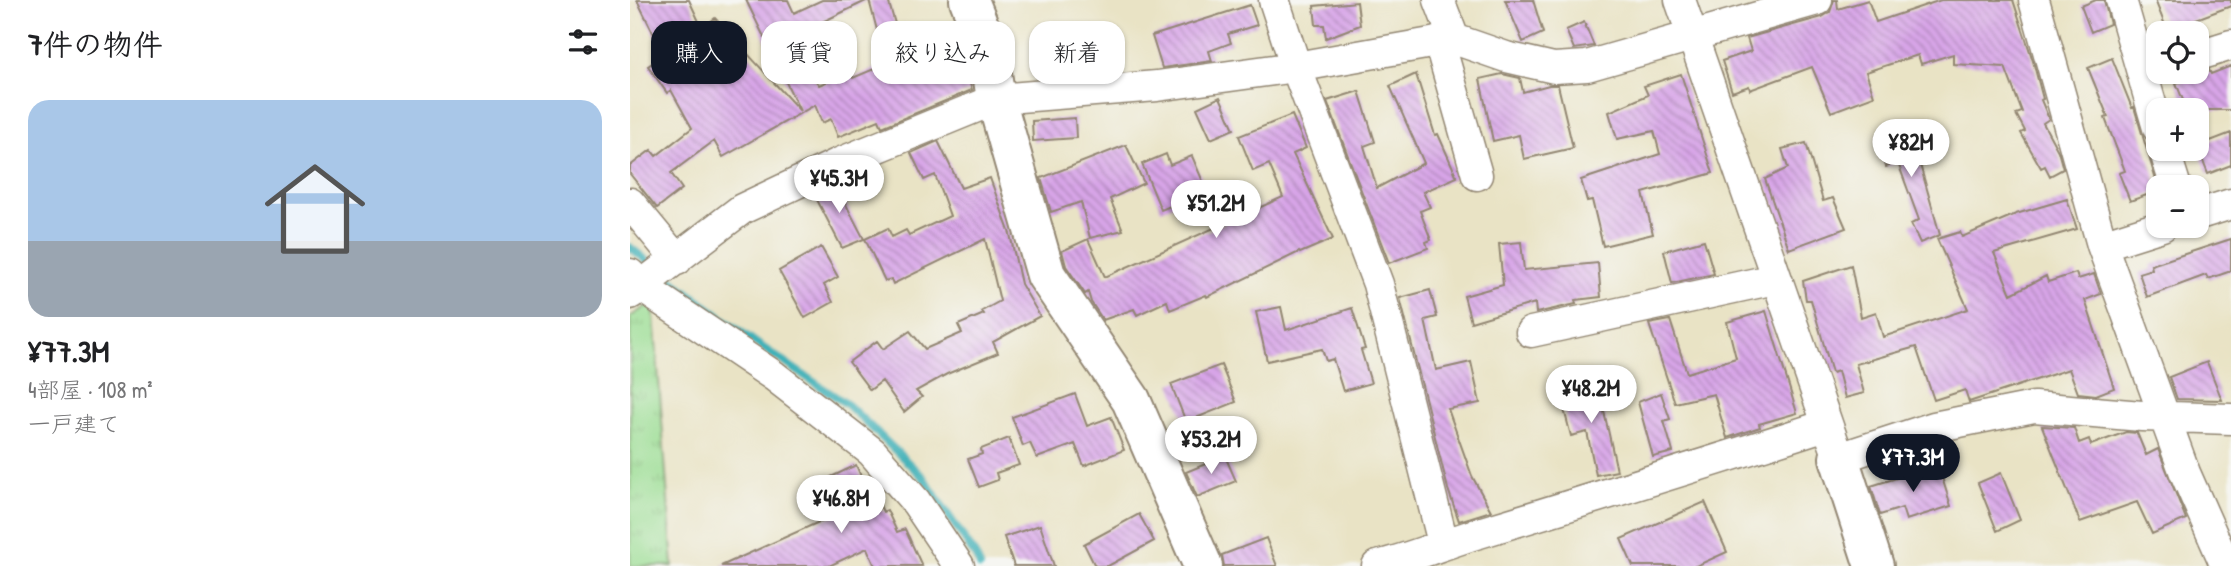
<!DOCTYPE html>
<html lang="ja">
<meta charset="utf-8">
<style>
:root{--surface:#fff;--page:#f6f6f6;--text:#202124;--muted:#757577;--accent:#111827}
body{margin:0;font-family:"Patrick Hand","Klee One",sans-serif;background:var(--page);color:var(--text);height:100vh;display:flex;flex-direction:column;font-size:26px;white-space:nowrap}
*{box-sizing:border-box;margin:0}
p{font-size:23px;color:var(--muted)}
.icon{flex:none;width:38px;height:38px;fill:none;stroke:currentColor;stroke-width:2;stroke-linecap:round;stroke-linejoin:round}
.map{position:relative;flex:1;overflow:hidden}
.sheet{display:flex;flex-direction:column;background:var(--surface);width:630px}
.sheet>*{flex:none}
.hud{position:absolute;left:21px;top:21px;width:665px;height:63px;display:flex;gap:14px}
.fabs{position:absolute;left:1516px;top:21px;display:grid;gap:14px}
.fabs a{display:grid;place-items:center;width:63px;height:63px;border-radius:14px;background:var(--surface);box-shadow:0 2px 5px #0004;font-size:35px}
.price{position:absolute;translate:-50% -60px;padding:0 16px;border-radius:24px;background:#fff;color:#222;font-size:23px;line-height:46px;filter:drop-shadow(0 2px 4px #0008)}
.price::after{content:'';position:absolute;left:50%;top:42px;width:21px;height:16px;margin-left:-10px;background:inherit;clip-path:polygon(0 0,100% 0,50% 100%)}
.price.current{background:var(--accent);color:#fff}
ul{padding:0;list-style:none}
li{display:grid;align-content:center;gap:14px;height:371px;padding:0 28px}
li span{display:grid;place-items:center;height:217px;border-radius:21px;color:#555}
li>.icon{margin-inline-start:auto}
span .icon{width:126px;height:126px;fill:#fffc;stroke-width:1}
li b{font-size:30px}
h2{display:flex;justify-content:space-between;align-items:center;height:84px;padding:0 28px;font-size:30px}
.pill{padding:0 24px;border-radius:21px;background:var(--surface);box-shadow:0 2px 5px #0004;font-size:24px;line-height:63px}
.pill.current{background:var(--accent);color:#fff}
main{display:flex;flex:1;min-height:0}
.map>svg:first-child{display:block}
.grass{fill:url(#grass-tufts);stroke:#6c845a;stroke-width:2}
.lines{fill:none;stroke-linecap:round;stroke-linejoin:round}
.stream{stroke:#40b1b8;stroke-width:8}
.building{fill:url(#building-back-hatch)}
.street-casing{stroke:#928672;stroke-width:33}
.secondary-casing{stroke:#928672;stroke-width:42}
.street{stroke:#fff;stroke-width:30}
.secondary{stroke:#fff;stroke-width:38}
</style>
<main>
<section class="sheet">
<h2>7件の物件<svg class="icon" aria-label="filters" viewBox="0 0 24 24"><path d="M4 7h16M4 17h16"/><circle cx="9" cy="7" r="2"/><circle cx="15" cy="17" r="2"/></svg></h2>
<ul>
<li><span style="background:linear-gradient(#a9c7e8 65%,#9aa5b1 0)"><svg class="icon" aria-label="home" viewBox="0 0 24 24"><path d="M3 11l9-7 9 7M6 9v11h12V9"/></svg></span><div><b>¥77.3M</b><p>4部屋 · 108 m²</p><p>一戸建て</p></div></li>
</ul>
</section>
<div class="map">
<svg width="1601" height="566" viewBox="0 0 1601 566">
<defs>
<pattern id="grass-tufts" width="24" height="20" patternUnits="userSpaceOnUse" patternTransform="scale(1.75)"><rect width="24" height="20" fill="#9dde95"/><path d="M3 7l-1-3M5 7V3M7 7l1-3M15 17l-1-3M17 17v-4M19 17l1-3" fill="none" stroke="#88bf80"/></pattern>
<pattern id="building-back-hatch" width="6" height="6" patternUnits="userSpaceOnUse" patternTransform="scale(1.75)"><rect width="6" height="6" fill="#d8a5e8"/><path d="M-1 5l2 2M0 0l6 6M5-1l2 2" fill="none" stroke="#b087bb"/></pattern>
</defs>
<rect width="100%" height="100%" fill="#f6f6f2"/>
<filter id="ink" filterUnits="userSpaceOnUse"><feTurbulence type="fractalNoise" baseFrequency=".0143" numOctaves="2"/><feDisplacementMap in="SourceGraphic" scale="14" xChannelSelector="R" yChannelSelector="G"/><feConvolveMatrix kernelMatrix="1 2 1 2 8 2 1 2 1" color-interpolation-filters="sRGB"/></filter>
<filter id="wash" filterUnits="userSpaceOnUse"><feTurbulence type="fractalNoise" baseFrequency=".00686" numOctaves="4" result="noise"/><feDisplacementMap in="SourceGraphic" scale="28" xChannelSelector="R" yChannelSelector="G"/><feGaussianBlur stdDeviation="1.57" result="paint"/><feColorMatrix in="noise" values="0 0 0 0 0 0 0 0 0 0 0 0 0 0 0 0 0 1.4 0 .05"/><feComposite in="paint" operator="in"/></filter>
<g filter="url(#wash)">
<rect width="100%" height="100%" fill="#e9e3c5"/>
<path class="grass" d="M23,302L43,566H0V317Z"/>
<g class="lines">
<path class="stream" d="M0,247L25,267
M35,275L126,343L218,405L293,477L345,555L350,566"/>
</g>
<g id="blocks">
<path class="building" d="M7,0H59L72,28L85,18L170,111L116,0H158L164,13L192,0H238L157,39L189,85L220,72L223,78L256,64L239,0H258L277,64L328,48L342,90L252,127L249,120L208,137L201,119L192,123L185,105L93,157L84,141L41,173L52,189L27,208L0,174V166L21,150L26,156L62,128L41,90L37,93L18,66L34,55Z
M875,0H903L913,33L893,42Z
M1204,0H1207L1208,9L1238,0L1246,22L1311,0H1383L1403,61L1413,99L1411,100L1419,119L1413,123L1428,151L1433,169L1420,176L1415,166L1411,168L1391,133L1395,131L1386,114L1392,112L1375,67L1323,64V54L1291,64L1288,55L1236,72L1244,96L1201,112L1182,67L1120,90L1119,86L1102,92L1092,61L1121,51L1117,38L1192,17L1200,12Z
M1466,0H1474L1480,24L1461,32L1451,6Z
M1525,0H1601V6L1537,30Z
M727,2L730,25L696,38L694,25H686L684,6Z
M620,5L627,25L598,34L601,43L579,51L582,61L532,68L522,36Z
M954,22L964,46L944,49L936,30Z
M468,40L473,68L416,77L411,49Z
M1482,58L1502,108L1504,107L1528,187V191L1500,201L1489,173L1495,171L1475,118L1478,117L1458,68Z
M1601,66V110H1557L1546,83L1579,70L1581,74Z
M786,74L805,135L808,134L827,177L793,192L800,207L790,211L801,240L796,242L798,248L759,263L697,101L729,91L745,142L734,146L747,188L794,163L760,86Z
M872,74L890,78L893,92L919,85H928L943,148L894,159L889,135L863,141L850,79Z
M1051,74L1083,173L1013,193L1023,234L973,246L962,200L957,201L951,180L1030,154L1024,131L987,139L979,112L1018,95L1014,86Z
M590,97L604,129L581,139L567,108Z
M662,115L676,148L663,154L703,239L670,253L669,252L577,297L576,295L540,310L537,301L507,315L504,309L473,320L461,302L458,292L455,294L436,266L432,251L458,239L475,277L653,197L639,164L623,171L609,136Z
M445,118L446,138L403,141L402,121Z
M1279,126L1310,235L1290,243L1281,224L1289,220L1268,163L1256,167L1247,136Z
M1601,133V165L1578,174L1567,146Z
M308,141L331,188L360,178L380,234L391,284L410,316L363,342L368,353L317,374L286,391L292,397L274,412L252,381L240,390L219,362L247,341L253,349L280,331L295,349L332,333L328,325L354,314L352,311L370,301L355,239L263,284L261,279L255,281L235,239L258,228L262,237L276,230L279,235L320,216L305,175L294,180L281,153Z
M1176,143L1193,201L1203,198L1216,228L1159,249L1135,179L1158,168L1152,149Z
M496,145L514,183L480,199L493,230L460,238L451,202L421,212L411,178Z
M536,154L540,165L562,156L577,191L531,210L512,164Z
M210,182L216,193L211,195L234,239L212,248L184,194Z
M1437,199L1447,229L1364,253L1381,294L1416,276L1418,282L1446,273L1448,279L1464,274L1471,294L1455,300L1484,388L1466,395L1448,393L1439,369L1339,402L1335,390L1304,400L1286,347L1226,364L1234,393L1215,398L1208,371L1202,373L1181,300H1176L1173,281L1221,265L1231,317L1246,312L1253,337L1338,309L1307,239L1330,232L1332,237L1386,214Z
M1601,239V271L1578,279L1576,275L1517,297L1509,273L1522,269L1521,265Z
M1074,240L1084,274L1042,283L1034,251Z
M891,242L894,270L968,263L971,297L945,300L946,304L906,313L905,303L841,322L834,296L873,285L869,244Z
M191,247L208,277L194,285L203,302L175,318L149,271Z
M800,290L807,317L795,320L806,370L841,362L850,403L818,409L842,476L861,511L829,521L818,489L770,298Z
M651,307L656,330L722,308L735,349L731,350L741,383L713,391L703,359L696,361L692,349L637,361L626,312Z
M1136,311L1167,413L1129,424L1130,427L1097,438L1084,394L1045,403L1019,324L1040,320L1057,373L1106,358L1097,322Z
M1577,362L1592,400L1547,399L1539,377Z
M591,365L606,402L556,422L541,384Z
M968,384L987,471L966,475L957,432L941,436L930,394Z
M1031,393L1040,419L1034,421L1043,452L1023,457L1008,402Z
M445,394L457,426L481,417L494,450L454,466L445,444L407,458L400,443L393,446L382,417Z
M1412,426L1444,428L1449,443L1459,439L1461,445L1496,432L1507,433L1516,455L1528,449L1556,519L1522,534L1507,502L1450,522Z
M379,438L389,465L366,473L368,480L349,487L338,459L352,454L351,449Z
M595,456L606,481L567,497L556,472Z
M226,465L243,503L248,501L253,512L257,510L267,532L275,529L292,566H245L237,548L199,566H91L216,510L201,477Z
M1308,465L1321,506L1276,520L1272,508L1250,515L1241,486Z
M1371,473L1390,520L1367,531L1348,483Z
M1075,502L1097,552L1066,566H1003L991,539Z
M509,514L524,541L478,566H465L454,544Z
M410,525L424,566H384L374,537Z
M636,538L647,566H594L592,555Z"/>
</g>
</g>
<g filter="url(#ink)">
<use href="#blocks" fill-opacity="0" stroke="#928672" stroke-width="2"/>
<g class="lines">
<defs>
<path id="street" d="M644,0L666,67L748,284L813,543
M809,0L824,39
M1050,0L1209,458L1304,427L1404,407L1512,416L1601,419
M1404,0L1472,245L1555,473L1596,566
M1491,0L1528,128
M809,41L847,175
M1566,56L1601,45
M1534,149L1546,187
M0,203L47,260
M1566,215L1601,204
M1472,245L1532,226
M0,274L12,287L144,376L242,452L286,502L329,566
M0,294L112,209L207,164L366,99L527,86L666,67L824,39L876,57L924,68L957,66L1187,0
M901,332L1145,279
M747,566C782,558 815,543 849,533C965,498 1081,462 1196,425"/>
<path id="secondary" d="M339,0L358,48L366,99L416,275L501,400L573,566
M1209,458L1244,566"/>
</defs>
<use href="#street" class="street-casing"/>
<use href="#secondary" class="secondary-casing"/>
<use href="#street" class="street"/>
<use href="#secondary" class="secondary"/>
</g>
</g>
</svg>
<div class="fabs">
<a><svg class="icon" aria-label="locate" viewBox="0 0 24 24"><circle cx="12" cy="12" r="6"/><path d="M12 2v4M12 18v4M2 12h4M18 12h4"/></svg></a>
<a>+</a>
<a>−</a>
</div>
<b class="price" style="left:1281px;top:179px">¥82M</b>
<b class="price" style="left:209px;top:215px">¥45.3M</b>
<b class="price" style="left:586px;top:240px">¥51.2M</b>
<b class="price" style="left:961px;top:425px">¥48.2M</b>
<b class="price" style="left:581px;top:476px">¥53.2M</b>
<b class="price current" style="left:1283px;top:494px">¥77.3M</b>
<b class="price" style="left:211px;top:535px">¥46.8M</b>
<div class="hud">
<a class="pill current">購入</a>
<a class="pill">賃貸</a>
<a class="pill">絞り込み</a>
<a class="pill">新着</a>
</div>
</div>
</main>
